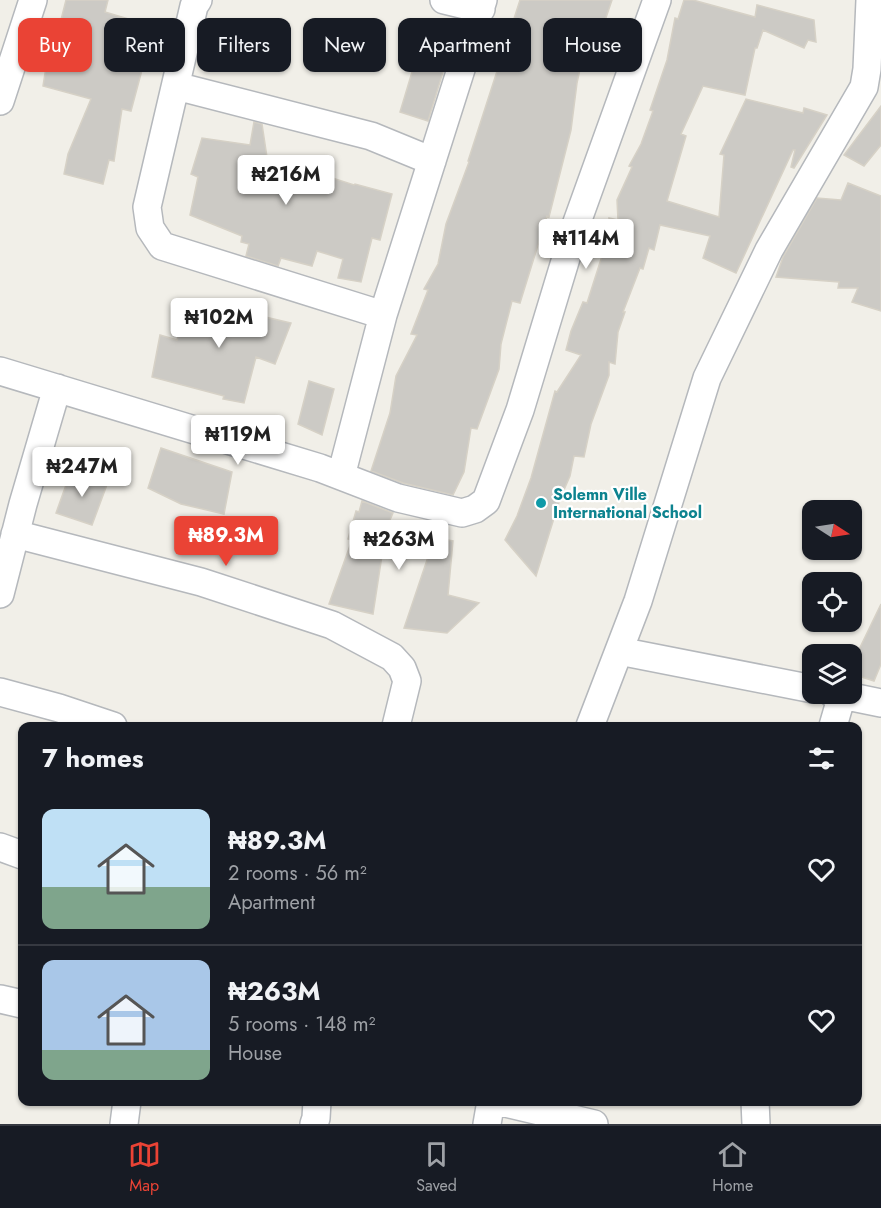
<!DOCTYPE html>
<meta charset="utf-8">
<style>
:root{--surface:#171b24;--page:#242831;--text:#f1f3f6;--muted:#9ea1a6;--line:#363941;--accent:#ea4335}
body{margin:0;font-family:Jost,sans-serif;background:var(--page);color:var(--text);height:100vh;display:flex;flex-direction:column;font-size:22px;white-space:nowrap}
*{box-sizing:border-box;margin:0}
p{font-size:20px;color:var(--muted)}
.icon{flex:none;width:33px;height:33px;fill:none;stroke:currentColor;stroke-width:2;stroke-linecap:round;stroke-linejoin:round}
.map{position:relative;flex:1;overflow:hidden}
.sheet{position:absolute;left:18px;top:722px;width:844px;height:384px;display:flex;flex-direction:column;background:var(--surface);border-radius:12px;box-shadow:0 2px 4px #0004}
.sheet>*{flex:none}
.hud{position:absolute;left:18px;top:18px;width:846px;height:54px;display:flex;gap:12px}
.needle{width:39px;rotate:102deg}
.buttons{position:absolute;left:802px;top:500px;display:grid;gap:12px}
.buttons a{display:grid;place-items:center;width:60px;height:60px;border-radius:12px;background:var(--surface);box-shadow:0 2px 4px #0004;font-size:30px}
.price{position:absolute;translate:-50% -51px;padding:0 14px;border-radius:6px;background:#fff;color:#222;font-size:20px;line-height:39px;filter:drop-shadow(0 2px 3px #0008)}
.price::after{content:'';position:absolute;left:50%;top:36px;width:18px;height:14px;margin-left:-9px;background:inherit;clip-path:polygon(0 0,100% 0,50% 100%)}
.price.selected{background:var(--accent);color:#fff}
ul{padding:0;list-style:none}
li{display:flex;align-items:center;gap:18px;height:150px;padding:0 24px}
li+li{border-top:2px solid var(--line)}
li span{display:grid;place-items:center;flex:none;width:168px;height:120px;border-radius:12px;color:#555}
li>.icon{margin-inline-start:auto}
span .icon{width:72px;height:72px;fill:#fffc;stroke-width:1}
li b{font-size:26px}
h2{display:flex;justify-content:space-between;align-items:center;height:72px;padding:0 24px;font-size:26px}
.pill{padding:0 21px;border-radius:12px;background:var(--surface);box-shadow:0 2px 4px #0004;font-size:21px;line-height:54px}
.pill.selected{background:var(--accent);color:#fff}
.tabs{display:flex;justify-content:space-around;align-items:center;height:84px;border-top:2px solid var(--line);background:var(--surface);font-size:16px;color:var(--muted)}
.tabs a{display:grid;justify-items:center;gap:3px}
.tabs .selected{color:var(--accent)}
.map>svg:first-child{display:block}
.building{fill:#cccac5;stroke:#d6d1c6;stroke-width:1.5}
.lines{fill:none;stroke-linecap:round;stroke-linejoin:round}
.minor-casing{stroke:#b5b8bc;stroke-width:30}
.minor{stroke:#fff;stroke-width:27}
.culture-dot{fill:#0f9aa8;stroke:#fff;stroke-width:2}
.labels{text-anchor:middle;stroke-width:4.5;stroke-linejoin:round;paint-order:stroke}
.culture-label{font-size:16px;font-weight:bold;fill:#0d838f;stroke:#fff;text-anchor:start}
</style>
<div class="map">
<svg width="881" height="1124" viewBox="0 0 881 1124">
<rect width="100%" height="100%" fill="#f1efe8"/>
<path class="building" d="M66,0H108L105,12L152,26L139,70H142L131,111L122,109L114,161L109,160L103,184L64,174L68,154L91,99L43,86L46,67H49Z
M520,0H612L597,44L586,41L577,83L571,130L549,217L547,216L520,303L512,301L501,344L499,369L477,429L471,428L464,472L453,495L403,483L371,471L390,413L396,376L417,335L411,334L428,290L424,289L438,264L446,224L469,162L468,161Z
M684,0H693L755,17L757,5L814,20L816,42L808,40L804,48L763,30L757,48H755L745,95L703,86L681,134L686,136L667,201L719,217L724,155L720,154L746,99L803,113L804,108L827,115L794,168L791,167L795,150H793L736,273L703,258L710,236L660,225L654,250L649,248L643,269L640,268L623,312H625L618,332L615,364L609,362V375L591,424L584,457L574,456L570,476L560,499L536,576L505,540L517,516L531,478L555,391L557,392L581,355L566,350L571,331L583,302L587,303L609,234V218L618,220L617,200L632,167L629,166L641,144L653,111L650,110L667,60L675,18L678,19Z
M428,19L457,26L428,121L400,112Z
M881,106V145L864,166L844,155Z
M254,122L262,124L267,157L354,185L355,184L392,194L380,240L372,238L361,282L338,278L343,259L317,251L312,266L281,258L278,266L246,256L249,244L241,242L242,236L190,215L198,177L191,174L202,138L250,145Z
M848,183L881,196V311L852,302L858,288H838L839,282L776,277L783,257L817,198L841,200Z
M188,299L291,323L275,364L256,357L244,403L223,399L224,396L152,377L160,335L177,340Z
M309,381L334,389L322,435L298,424Z
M161,448L232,472L224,514L181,504L148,488Z
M71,471L108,482L92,525L56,513Z
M362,501L393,513L390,520L441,539L453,541L448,595L479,603L447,633L404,628L428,557L383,549L373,614L329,604L352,540L348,539L356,511L359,512Z
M881,604V664L874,681L852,674V664Z"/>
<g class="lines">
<defs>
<path id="minor" d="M198,0L194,6L147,207L150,228L162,246L383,315
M444,0L481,9
M176,86L371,136L432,161
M0,101L33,0
M0,371L320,468L398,498L462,513L475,509L486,501L520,410L576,225L657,0
M341,476L383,315L483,0
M15,534L201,582L332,625L392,657L402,668L407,681L396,726
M0,594L23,504L57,388
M619,651L813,689
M0,692L59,708L113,726
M832,693L881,703
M590,726L638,601L707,378L769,250L864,87L867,69L870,0
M833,726L842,695
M0,847L22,855
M0,999L22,1004
M497,1101L594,1124
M755,1101L756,1124
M124,1124L127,1101
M314,1124L316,1118L317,1101
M487,1124L491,1101"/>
</defs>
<use href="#minor" class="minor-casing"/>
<use href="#minor" class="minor"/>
</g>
<circle class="culture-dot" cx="541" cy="503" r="6"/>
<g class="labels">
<g class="culture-label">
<text x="553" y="500">Solemn Ville<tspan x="553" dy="18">International School</tspan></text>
</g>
</g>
</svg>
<div class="buttons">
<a><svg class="needle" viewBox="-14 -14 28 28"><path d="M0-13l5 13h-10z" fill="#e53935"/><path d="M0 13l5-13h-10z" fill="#9ea1a6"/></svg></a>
<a><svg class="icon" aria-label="locate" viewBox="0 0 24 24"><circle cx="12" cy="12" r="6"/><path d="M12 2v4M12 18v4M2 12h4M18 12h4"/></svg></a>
<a><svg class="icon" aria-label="layers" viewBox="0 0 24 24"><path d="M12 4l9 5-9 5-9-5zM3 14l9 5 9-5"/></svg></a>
</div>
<b class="price" style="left:286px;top:206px">₦216M</b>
<b class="price" style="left:586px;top:270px">₦114M</b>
<b class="price" style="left:219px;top:349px">₦102M</b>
<b class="price" style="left:238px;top:466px">₦119M</b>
<b class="price" style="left:82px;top:498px">₦247M</b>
<b class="price selected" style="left:226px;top:567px">₦89.3M</b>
<b class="price" style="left:399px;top:571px">₦263M</b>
<div class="hud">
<a class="pill selected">Buy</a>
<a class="pill">Rent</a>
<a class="pill">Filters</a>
<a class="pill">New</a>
<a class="pill">Apartment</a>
<a class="pill">House</a>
</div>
<section class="sheet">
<h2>7 homes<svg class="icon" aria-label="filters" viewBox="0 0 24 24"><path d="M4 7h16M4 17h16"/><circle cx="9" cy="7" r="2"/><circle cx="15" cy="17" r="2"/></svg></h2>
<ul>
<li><span style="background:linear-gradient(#bfe0f5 65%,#7fa58c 0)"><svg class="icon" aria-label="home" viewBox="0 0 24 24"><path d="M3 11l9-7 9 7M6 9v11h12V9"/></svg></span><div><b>₦89.3M</b><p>2 rooms · 56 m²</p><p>Apartment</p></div><svg class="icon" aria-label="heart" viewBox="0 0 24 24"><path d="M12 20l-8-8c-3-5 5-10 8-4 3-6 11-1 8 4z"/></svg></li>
<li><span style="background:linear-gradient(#a9c7e8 75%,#7fa58c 0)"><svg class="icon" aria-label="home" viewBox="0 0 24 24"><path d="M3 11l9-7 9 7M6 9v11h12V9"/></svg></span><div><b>₦263M</b><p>5 rooms · 148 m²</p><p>House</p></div><svg class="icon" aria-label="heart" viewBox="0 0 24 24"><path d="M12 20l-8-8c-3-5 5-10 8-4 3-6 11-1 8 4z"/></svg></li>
</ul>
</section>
</div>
<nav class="tabs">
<a class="selected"><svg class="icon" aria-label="map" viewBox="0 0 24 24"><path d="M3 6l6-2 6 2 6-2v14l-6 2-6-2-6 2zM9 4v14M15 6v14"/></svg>Map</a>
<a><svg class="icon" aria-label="saved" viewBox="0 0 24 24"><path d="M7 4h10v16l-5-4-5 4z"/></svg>Saved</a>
<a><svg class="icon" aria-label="home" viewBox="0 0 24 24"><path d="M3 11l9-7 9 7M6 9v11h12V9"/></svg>Home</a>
</nav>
